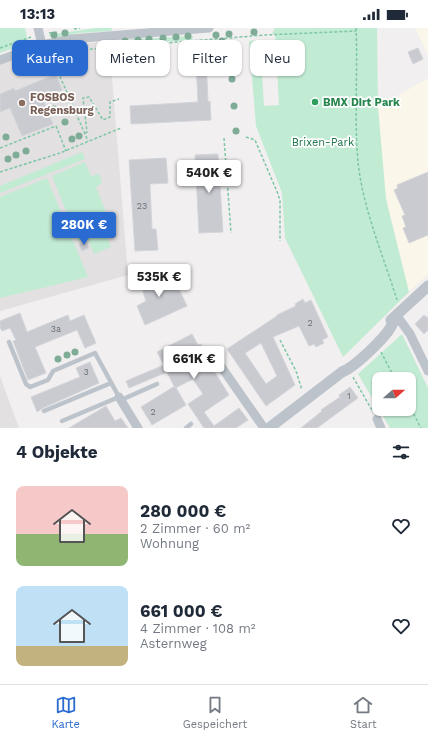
<!DOCTYPE html>
<html lang="de">
<meta charset="utf-8">
<style>
:root{--surface:#fff;--page:#f6f6f7;--text:#1f2937;--muted:#747a83;--line:#e0e1e3;--accent:#2a6bd1}
body{margin:0;font-family:"Work Sans",sans-serif;background:var(--page);color:var(--text);height:100vh;display:flex;flex-direction:column;font-size:15px;white-space:nowrap}
*{box-sizing:border-box;margin:0}
p{font-size:13px;color:var(--muted)}
.icon{flex:none;width:22px;height:22px;fill:none;stroke:currentColor;stroke-width:2;stroke-linecap:round;stroke-linejoin:round}
.map{position:relative;height:400px;overflow:hidden}
.details{display:flex;flex-direction:column;background:var(--surface);flex:1}
.details>*{flex:none}
.top-card{position:absolute;left:12px;top:12px;width:404px;height:36px;display:flex;gap:8px}
.needle{width:26px;rotate:69deg}
.tools{position:absolute;left:372px;top:344px;display:grid;gap:8px}
.tools a{display:grid;place-items:center;width:44px;height:44px;border-radius:8px;background:var(--surface);box-shadow:0 1px 3px #0004;font-size:20px}
.price{position:absolute;translate:-50% -34px;padding:0 9px;border-radius:4px;background:#fff;color:#222;font-size:13px;line-height:26px;filter:drop-shadow(0 1px 2px #0008)}
.price::after{content:'';position:absolute;left:50%;top:24px;width:12px;height:9px;margin-left:-6px;background:inherit;clip-path:polygon(0 0,100% 0,50% 100%)}
.price.current{background:var(--accent);color:#fff}
ul{padding:0;list-style:none}
li{display:flex;align-items:center;gap:12px;height:100px;padding:0 16px}
li span{display:grid;place-items:center;flex:none;width:112px;height:80px;border-radius:8px;color:#555}
li>.icon{margin-inline-start:auto}
span .icon{width:48px;height:48px;fill:#fffc;stroke-width:1}
li b{font-size:17px}
h2{display:flex;justify-content:space-between;align-items:center;height:48px;padding:0 16px;font-size:17px}
.chip{padding:0 14px;border-radius:8px;background:var(--surface);box-shadow:0 1px 3px #0004;font-size:14px;line-height:36px}
.chip.current{background:var(--accent);color:#fff}
.status{display:flex;justify-content:space-between;align-items:center;height:28px;padding:0 20px;background:var(--surface);direction:ltr}
.status svg{height:11px;fill:currentColor}
.menu{display:flex;justify-content:space-around;align-items:center;height:56px;border-top:1px solid var(--line);background:var(--surface);font-size:11px;color:var(--muted)}
.menu a{display:grid;justify-items:center;gap:2px}
.menu .current{color:var(--accent)}
.map>svg:first-child{display:block}
.commercial{fill:#faf7ea}
.education{fill:#e2e0e0}
.green{fill:#c2ebd4;fill-rule:evenodd}
.building{fill:#c9cbd1;stroke:#d4d5da;fill-rule:evenodd}
.lines{fill:none;stroke-linecap:round;stroke-linejoin:round}
.path{stroke:#7dc6a5;stroke-width:1.5;stroke-dasharray:3 2;stroke-linecap:butt}
.service{stroke:#bcc3cb;stroke-width:4.5}
.minor{stroke:#bcc3cb;stroke-width:9}
.tertiary{stroke:#bcc3cb;stroke-width:11}
.tree{fill:#7eac97}
.leisure-dot{fill:#2e9e5b;stroke:#fff;stroke-width:1.5}
.education-dot{fill:#8d6e63;stroke:#fff;stroke-width:1.5}
.labels{text-anchor:middle;stroke-width:3.5;stroke-linejoin:round;paint-order:stroke}
.number-label{font-size:9px;fill:#697078}
.education-label{font-size:11px;font-weight:bold;fill:#785e54;stroke:#fff;text-anchor:start}
.leisure-label{font-size:11px;font-weight:bold;fill:#27864d;stroke:#fff;text-anchor:start}
.park-label{font-size:11px;fill:#20764f;stroke:#fff}
</style>
<div class="status"><b>13:13</b><svg viewBox="0 0 49 12"><path d="M0 12V9h3v3zM5 12V6h3v6zM10 12V3h3v9zM15 12V0h3v12zM26 1h20v11H26zM47 4h2v5h-2z"/></svg></div>
<div class="map">
<svg width="428" height="400" viewBox="0 0 428 400">
<rect width="100%" height="100%" fill="#f1efef"/>
<path class="commercial" d="M415,0H428V28Z
M428,50V246L409,264L386,171L378,79Z"/>
<path class="education" d="M109,13L128,247L0,283V36L31,25L61,18Z
M0,348L19,400H0Z"/>
<path class="green" d="M0,0H25L28,15L0,25Z
M96,0H112V1L111,3L80,5L58,9H53L48,7Z
M275,0H377L378,79L386,171L409,264L343,329L285,210L282,165L256,98L249,13L260,12L264,78L279,77L275,6H272Z
M193,8L192,12L119,17L123,12Z
M82,124L85,131L0,165V158Z
M85,134L91,148L99,146L102,155L96,159L107,187L81,198L85,211L78,213L52,148Z
M47,150L88,249L0,270V169Z
M101,193L111,219L94,226L83,200Z
M402,306L428,360V400H390L358,346ZM379,351H409V381H379Z"/>
<path class="building" d="M210,14L211,29H206L208,74L210,73L211,92L131,96L130,78L198,74L195,15Z
M418,20L423,31L413,36L408,24Z
M56,46L62,62L42,70L53,96L22,108L10,80L0,84V66L14,60L15,63Z
M218,126L223,204L199,205L195,127Z
M166,130L168,155L150,156L152,201H156L158,222L135,223L129,132Z
M428,144V207L409,215L403,200L406,199L402,188L405,187L394,162L398,160L397,157Z
M86,213L89,220L82,223L79,216Z
M163,243L169,260L177,257L187,278L145,297L137,278L146,273L139,251Z
M303,271L305,275L311,272L328,309L322,312L324,315L316,319L314,316L309,318L299,298L273,309L295,357L266,378L227,321L277,288V287L296,278L295,276ZM261,315L277,348L266,356L245,325Z
M20,285L27,304L68,287L70,293L84,287L96,315L85,320L77,302L35,319L46,345L28,352L13,313L16,312L10,300L2,303L0,300V293Z
M424,287L428,290V302L424,306L415,296Z
M192,306L198,317L201,316L205,326L204,327L229,367L204,384L214,398L239,380L248,392L236,400H204L188,376L203,366L193,351L175,360L167,344L129,360L126,353L164,337L157,324Z
M90,334L99,355L43,380L37,384L31,369L80,349L76,340Z
M175,358L186,377L152,397L141,379Z
M350,359L358,370L317,400H301L322,383L321,382L340,369L339,367Z
M106,378L115,393L121,390L128,400H69Z"/>
<g class="lines">
<path class="path" d="M356,0C358,45 354,89 358,134C363,181 383,227 397,272
M74,1L80,0
M49,5L59,4
M0,20L31,9
M55,24L265,7L356,3
M55,24L58,44L88,113
M85,105L87,104L83,70L89,69L103,92L110,89V74L119,71
M246,109L255,112L278,166L280,173V213
M224,110L231,205
M0,120L56,98L66,123
M0,144L60,125L121,100
M280,312L296,343L302,362
M381,324L395,351
M353,349L373,384
M409,377L421,400"/>
<path class="service" d="M9,314L26,356L30,359L48,352L53,343L95,325L119,369L62,393
M121,372L157,356
M44,383L111,355
M186,400L191,396"/>
<path class="minor" d="M38,0L42,17
M0,32L42,17L71,11L209,0
M397,288L410,306L428,343
M211,324L264,400
M119,369L138,400
M377,391L381,400"/>
<path class="tertiary" d="M391,292L428,258
M269,400L342,344C355,339 381,313 389,302C392,297 394,292 397,288"/>
</g>
<g class="tree">
<circle cx="254" cy="4" r="3.5"/>
<circle cx="65" cy="5" r="3.5"/>
<circle cx="229" cy="6" r="3.5"/>
<circle cx="54" cy="7" r="3.5"/>
<circle cx="216" cy="7" r="3.5"/>
<circle cx="188" cy="8" r="3.5"/>
<circle cx="176" cy="9" r="3.5"/>
<circle cx="163" cy="10" r="3.5"/>
<circle cx="149" cy="11" r="3.5"/>
<circle cx="138" cy="12" r="3.5"/>
<circle cx="125" cy="13" r="3.5"/>
<circle cx="222" cy="13" r="3.5"/>
<circle cx="230" cy="26" r="3.5"/>
<circle cx="232" cy="51" r="3.5"/>
<circle cx="58" cy="70" r="3.5"/>
<circle cx="234" cy="78" r="3.5"/>
<circle cx="54" cy="81" r="3.5"/>
<circle cx="65" cy="94" r="3.5"/>
<circle cx="236" cy="103" r="3.5"/>
<circle cx="79" cy="108" r="3.5"/>
<circle cx="6" cy="109" r="3.5"/>
<circle cx="72" cy="111" r="3.5"/>
<circle cx="26" cy="123" r="3.5"/>
<circle cx="16" cy="127" r="3.5"/>
<circle cx="8" cy="131" r="3.5"/>
<circle cx="75" cy="324" r="3.5"/>
<circle cx="67" cy="327" r="3.5"/>
<circle cx="58" cy="331" r="3.5"/>
</g>
<circle class="leisure-dot" cx="315" cy="74" r="4"/>
<circle class="education-dot" cx="22" cy="75" r="4"/>
<g class="labels">
<g class="number-label">
<text x="142" y="181">23</text>
<text x="310" y="298">2</text>
<text x="56" y="304">3a</text>
<text x="86" y="347">3</text>
<text x="349" y="371">1</text>
<text x="153" y="387">2</text>
</g>
<g class="education-label">
<text x="30" y="73">FOSBOS<tspan x="30" dy="13">Regensburg</tspan></text>
</g>
<g class="leisure-label">
<text x="323" y="78">BMX Dirt Park</text>
</g>
<g class="park-label">
<text x="323" y="118">Brixen-Park</text>
</g>
</g>
</svg>
<div class="tools">
<a><svg class="needle" viewBox="-14 -14 28 28"><path d="M0-13l5 13h-10z" fill="#e53935"/><path d="M0 13l5-13h-10z" fill="#747a83"/></svg></a>
</div>
<b class="price" style="left:209px;top:166px">540K €</b>
<b class="price current" style="left:84px;top:218px">280K €</b>
<b class="price" style="left:159px;top:270px">535K €</b>
<b class="price" style="left:194px;top:352px">661K €</b>
<div class="top-card">
<a class="chip current">Kaufen</a>
<a class="chip">Mieten</a>
<a class="chip">Filter</a>
<a class="chip">Neu</a>
</div>
</div>
<section class="details">
<h2>4 Objekte<svg class="icon" aria-label="filters" viewBox="0 0 24 24"><path d="M4 7h16M4 17h16"/><circle cx="9" cy="7" r="2"/><circle cx="15" cy="17" r="2"/></svg></h2>
<ul>
<li><span style="background:linear-gradient(#f6c9c9 60%,#8fb573 0)"><svg class="icon" aria-label="home" viewBox="0 0 24 24"><path d="M3 11l9-7 9 7M6 9v11h12V9"/></svg></span><div><b>280 000 €</b><p>2 Zimmer · 60 m²</p><p>Wohnung</p></div><svg class="icon" aria-label="heart" viewBox="0 0 24 24"><path d="M12 20l-8-8c-3-5 5-10 8-4 3-6 11-1 8 4z"/></svg></li>
<li><span style="background:linear-gradient(#bfe0f5 75%,#c2b280 0)"><svg class="icon" aria-label="home" viewBox="0 0 24 24"><path d="M3 11l9-7 9 7M6 9v11h12V9"/></svg></span><div><b>661 000 €</b><p>4 Zimmer · 108 m²</p><p>Asternweg</p></div><svg class="icon" aria-label="heart" viewBox="0 0 24 24"><path d="M12 20l-8-8c-3-5 5-10 8-4 3-6 11-1 8 4z"/></svg></li>
</ul>
</section>
<nav class="menu">
<a class="current"><svg class="icon" aria-label="map" viewBox="0 0 24 24"><path d="M3 6l6-2 6 2 6-2v14l-6 2-6-2-6 2zM9 4v14M15 6v14"/></svg>Karte</a>
<a><svg class="icon" aria-label="saved" viewBox="0 0 24 24"><path d="M7 4h10v16l-5-4-5 4z"/></svg>Gespeichert</a>
<a><svg class="icon" aria-label="home" viewBox="0 0 24 24"><path d="M3 11l9-7 9 7M6 9v11h12V9"/></svg>Start</a>
</nav>
